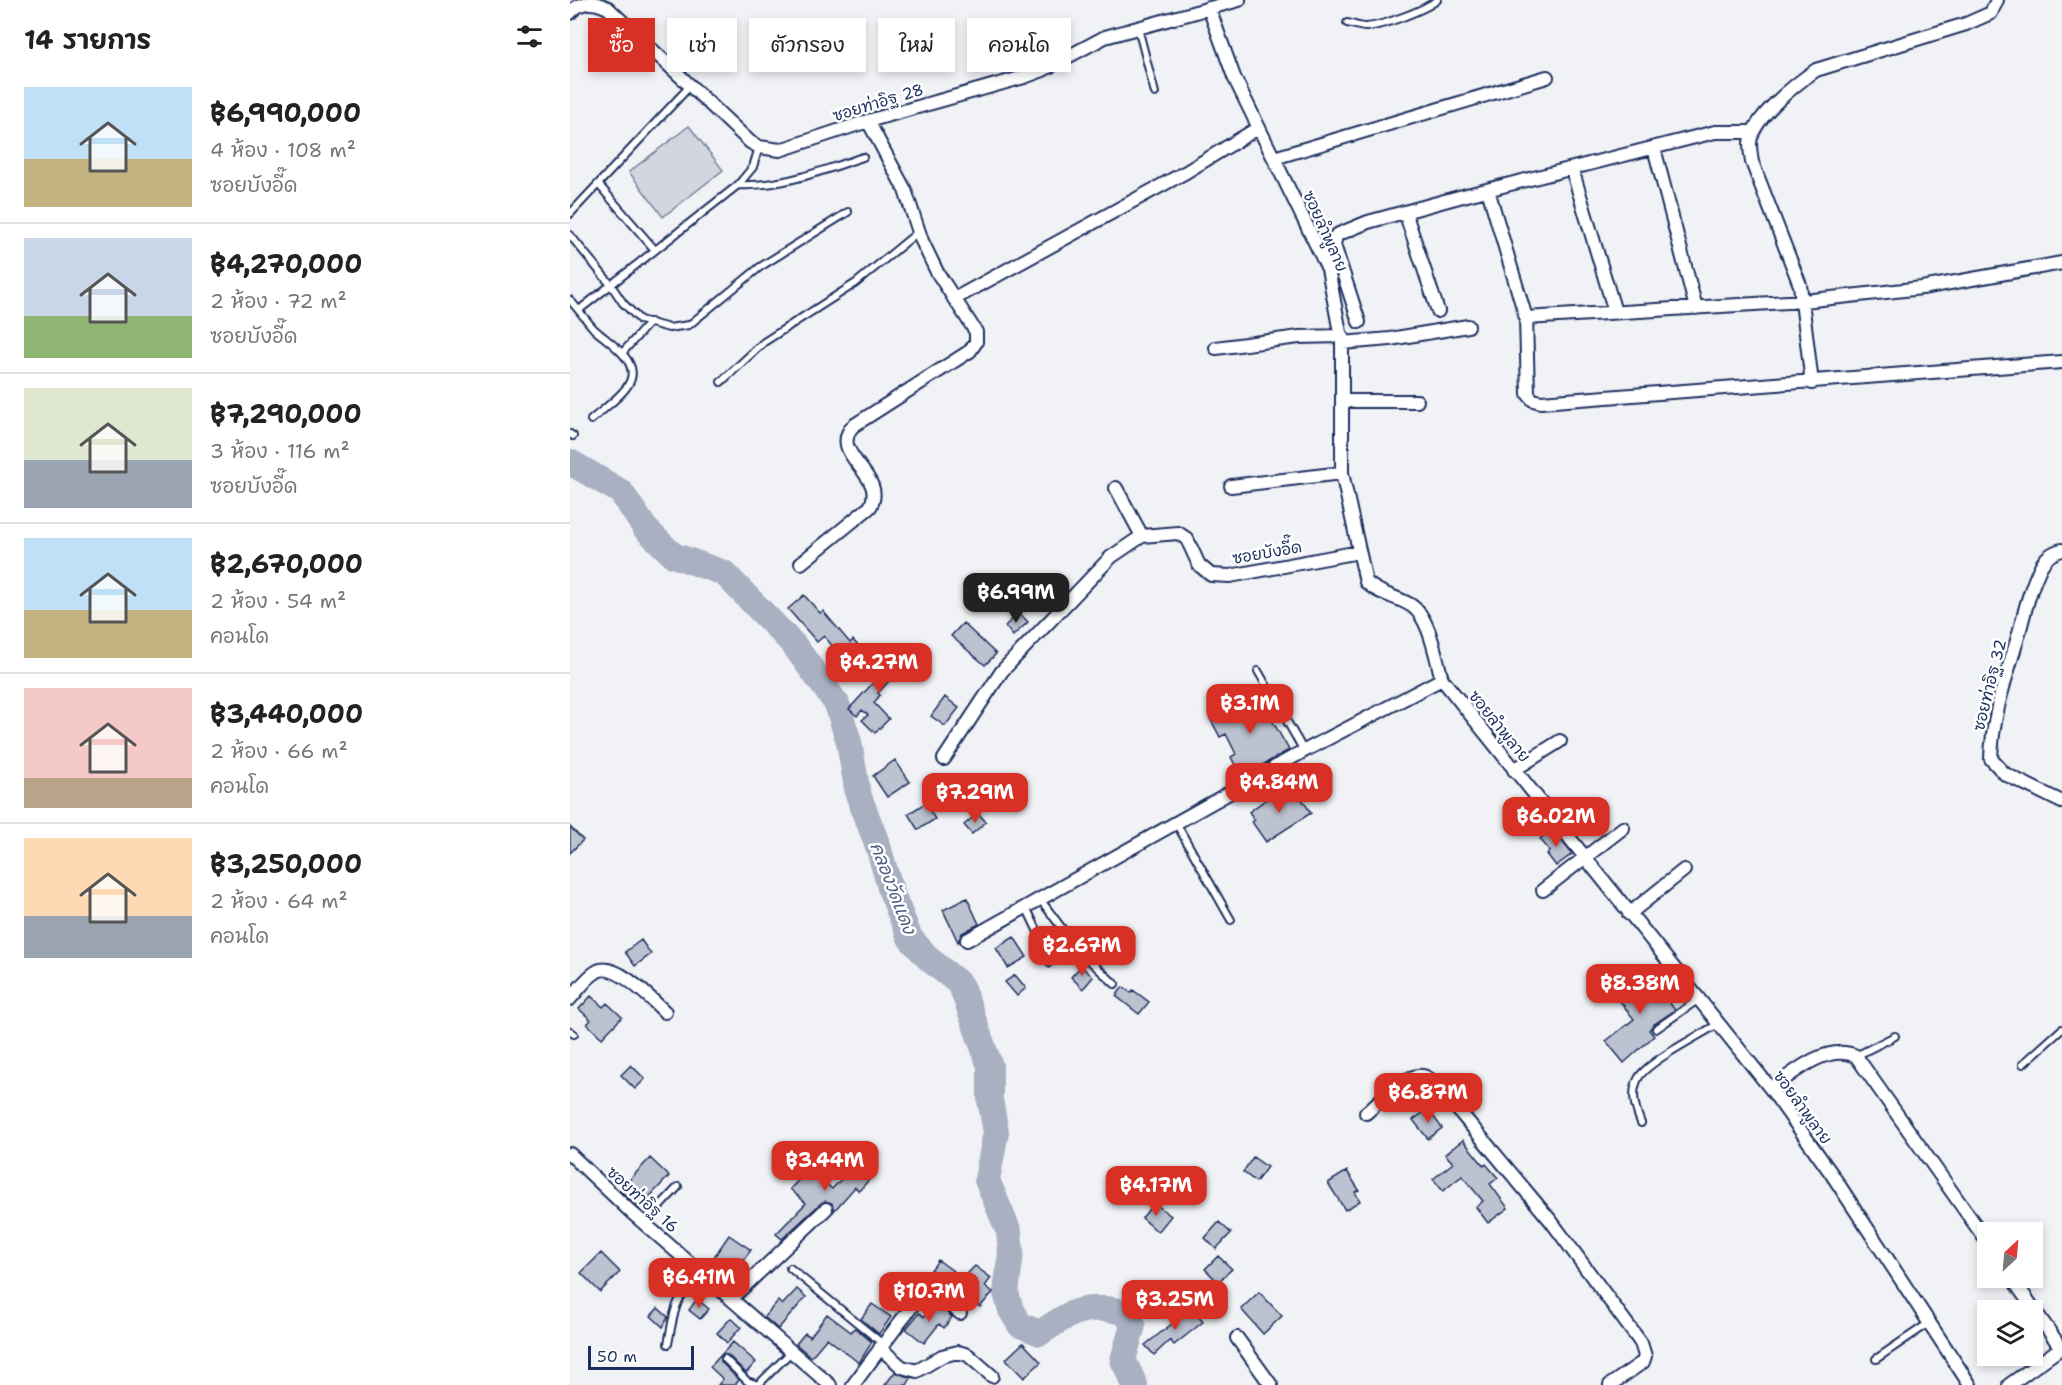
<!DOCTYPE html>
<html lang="th">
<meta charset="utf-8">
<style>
:root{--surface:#fff;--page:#f2f2f2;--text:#222;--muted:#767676;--line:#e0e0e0;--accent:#d93025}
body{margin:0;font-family:"Shantell Sans","Playpen Sans Thai",sans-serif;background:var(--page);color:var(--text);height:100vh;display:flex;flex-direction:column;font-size:22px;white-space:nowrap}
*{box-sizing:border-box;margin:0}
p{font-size:20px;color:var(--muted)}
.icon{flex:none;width:33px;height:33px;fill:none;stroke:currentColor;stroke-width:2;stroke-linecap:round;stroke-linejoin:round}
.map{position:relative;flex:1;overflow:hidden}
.sheet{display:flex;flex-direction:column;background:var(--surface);width:570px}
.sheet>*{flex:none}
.banner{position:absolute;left:18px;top:18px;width:570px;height:54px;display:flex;gap:12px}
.needle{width:39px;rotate:26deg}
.buttons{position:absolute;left:1407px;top:1222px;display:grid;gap:12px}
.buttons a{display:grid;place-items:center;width:66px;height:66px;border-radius:0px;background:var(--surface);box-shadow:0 3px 9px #0003;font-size:30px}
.scale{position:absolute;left:18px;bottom:15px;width:106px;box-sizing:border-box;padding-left:6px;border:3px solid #1b2f5e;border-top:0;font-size:16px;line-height:21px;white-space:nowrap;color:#1b2f5e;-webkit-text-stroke:4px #fff;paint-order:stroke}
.price{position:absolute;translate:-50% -51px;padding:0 14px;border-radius:12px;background:var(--accent);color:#fff;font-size:20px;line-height:39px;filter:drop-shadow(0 2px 3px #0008)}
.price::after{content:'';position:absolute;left:50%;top:36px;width:18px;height:14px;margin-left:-9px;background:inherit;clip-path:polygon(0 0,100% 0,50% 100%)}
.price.active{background:#222;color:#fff}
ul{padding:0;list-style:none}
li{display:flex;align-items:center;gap:18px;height:150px;padding:0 24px}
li+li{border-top:2px solid var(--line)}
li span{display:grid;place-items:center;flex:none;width:168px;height:120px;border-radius:0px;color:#555}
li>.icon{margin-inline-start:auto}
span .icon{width:72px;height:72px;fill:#fffc;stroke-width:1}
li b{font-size:26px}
h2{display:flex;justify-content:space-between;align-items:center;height:72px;padding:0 24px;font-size:26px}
.pill{padding:0 21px;border-radius:0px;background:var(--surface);box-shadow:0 3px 9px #0003;font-size:21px;line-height:54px}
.pill.active{background:var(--accent);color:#fff}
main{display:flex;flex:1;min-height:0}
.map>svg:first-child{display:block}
.green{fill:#d2d6df;stroke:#76829e;stroke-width:1.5}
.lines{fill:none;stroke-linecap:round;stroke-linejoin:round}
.river{stroke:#a8b0c2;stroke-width:26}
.building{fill:#bcc2d0;stroke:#1b2f5e;stroke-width:1.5}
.service-casing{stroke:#1b2f5e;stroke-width:10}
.minor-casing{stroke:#1b2f5e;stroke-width:16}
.service{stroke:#fff;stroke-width:6}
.minor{stroke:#fff;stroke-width:12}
.labels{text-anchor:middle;stroke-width:5;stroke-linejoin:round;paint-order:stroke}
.street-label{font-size:16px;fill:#1b2f5e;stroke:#fff}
.water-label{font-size:18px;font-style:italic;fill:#4c5c81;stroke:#fff}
</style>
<main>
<section class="sheet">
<h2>14 รายการ<svg class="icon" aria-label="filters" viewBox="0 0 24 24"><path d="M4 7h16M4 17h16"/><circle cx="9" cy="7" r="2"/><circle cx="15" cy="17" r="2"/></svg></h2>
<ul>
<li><span style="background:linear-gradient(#bfe0f5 60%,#c2b280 0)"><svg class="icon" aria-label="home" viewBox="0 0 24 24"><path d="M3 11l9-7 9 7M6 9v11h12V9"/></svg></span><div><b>฿6,990,000</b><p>4 ห้อง · 108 m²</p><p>ซอยบังอี๊ด</p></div></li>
<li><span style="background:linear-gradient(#c9d6e8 65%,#8fb573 0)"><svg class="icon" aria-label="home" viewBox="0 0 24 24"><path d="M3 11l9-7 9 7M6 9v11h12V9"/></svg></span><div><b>฿4,270,000</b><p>2 ห้อง · 72 m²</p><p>ซอยบังอี๊ด</p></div></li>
<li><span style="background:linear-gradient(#dfe7d0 60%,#9aa5b1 0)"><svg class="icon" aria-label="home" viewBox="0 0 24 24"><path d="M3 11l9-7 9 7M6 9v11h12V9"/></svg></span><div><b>฿7,290,000</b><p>3 ห้อง · 116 m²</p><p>ซอยบังอี๊ด</p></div></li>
<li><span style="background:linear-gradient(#bfe0f5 60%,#c2b280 0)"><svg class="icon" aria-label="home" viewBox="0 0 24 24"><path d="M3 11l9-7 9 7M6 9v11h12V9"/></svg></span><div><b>฿2,670,000</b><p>2 ห้อง · 54 m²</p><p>คอนโด</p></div></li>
<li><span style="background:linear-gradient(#f6c9c9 75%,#b9a48a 0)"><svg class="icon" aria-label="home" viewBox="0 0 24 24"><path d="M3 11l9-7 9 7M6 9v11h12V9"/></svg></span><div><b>฿3,440,000</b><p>2 ห้อง · 66 m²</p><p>คอนโด</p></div></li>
<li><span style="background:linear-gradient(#ffd9b3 65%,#9aa5b1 0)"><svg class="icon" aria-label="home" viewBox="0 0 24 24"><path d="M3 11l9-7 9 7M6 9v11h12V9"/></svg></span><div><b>฿3,250,000</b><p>2 ห้อง · 64 m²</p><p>คอนโด</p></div></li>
</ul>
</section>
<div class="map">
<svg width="1492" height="1385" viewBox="0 0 1492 1385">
<rect width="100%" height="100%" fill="#f1f2f5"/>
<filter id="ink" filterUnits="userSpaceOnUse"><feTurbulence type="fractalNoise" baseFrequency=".0167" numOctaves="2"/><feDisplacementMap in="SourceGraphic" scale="12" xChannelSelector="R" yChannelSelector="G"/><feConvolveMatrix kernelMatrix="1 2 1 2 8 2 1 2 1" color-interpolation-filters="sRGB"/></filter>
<g filter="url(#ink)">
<path class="green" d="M119,126L153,170L93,217L59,172Z"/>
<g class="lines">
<path class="river" d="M0,462L51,492L75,528L103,555L154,573L224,645L267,704L279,742L288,794L308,846L321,891L340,938L359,959L391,985L420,1066V1100L426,1132L417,1180L439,1232L441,1252L436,1293L441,1310L450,1325L470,1333C504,1310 514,1304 555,1312L563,1325L553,1360L565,1385"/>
</g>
<path class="building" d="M234,595L250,613L253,611L280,643L283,640L291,649L287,652L294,659L271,680L258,667L270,655L254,636L247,642L218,609Z
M449,613L458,622L443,636L435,626Z
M393,623L426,654L415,665L381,636Z
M335,648L343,655L308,693L310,695L304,703L319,719L305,733L292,720L298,715L292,710L287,716L279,709Z
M687,694L719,750L671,777L661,757L666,754L656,734L650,737L640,718Z
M375,697L389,708L375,726L361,716Z
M325,760L340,782L317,797L303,776Z
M726,790L741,813L696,842L682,822L685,820L679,812L706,792L712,800Z
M355,803L365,819L348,830L338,814Z
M408,813L416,822L402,834L394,825Z
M0,827L13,840L0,853Z
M982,829L1002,854L986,866L977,854L980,851L970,839Z
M397,898L409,924L392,933L388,942L373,910Z
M444,937L457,957L438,968L426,948Z
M71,940L81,954L65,966L55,952Z
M485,944L494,955L479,968L470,957Z
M511,966L523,977L513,989L501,977Z
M1092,972L1100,981L1090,990L1105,1010L1083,1025L1079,1030L1084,1036L1054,1063L1036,1041L1064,1019L1042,991L1057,980L1065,989L1070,985L1073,990Z
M445,975L456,988L447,996L435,982Z
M553,987L561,993L563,990L579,1002L569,1014L546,996Z
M21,996L33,1007L37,1003L52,1017L32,1038L17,1024L21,1020L9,1009Z
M61,1065L75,1079L65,1089L51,1075Z
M890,1080L907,1100L897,1108L880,1088Z
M858,1109L872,1128L858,1139L843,1120Z
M893,1140L914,1166L916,1164L928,1178L920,1184L938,1208L918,1223L906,1207L913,1201L892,1176L873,1191L863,1179L883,1163L875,1154Z
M683,1157L697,1167L686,1182L673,1172Z
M80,1158L99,1176L69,1208L50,1190Z
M289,1160L305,1173L289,1191L285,1187L263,1212L262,1203L255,1201L251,1203L212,1239L206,1234L236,1203L220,1189L240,1168L262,1189Z
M777,1171L789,1190L785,1192L790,1201L775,1210L758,1183Z
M584,1203L601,1216L588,1232L572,1218Z
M649,1222L661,1233L646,1249L635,1238Z
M159,1235L181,1250L169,1266L157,1257L148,1270L139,1264Z
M31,1253L50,1272L30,1292L11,1273Z
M648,1256L662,1269L648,1282L635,1269Z
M368,1260L393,1278L405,1266L421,1278L415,1286L423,1292L410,1307L398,1297L392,1304L377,1291L354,1280Z
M227,1289L236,1297L208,1329L194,1317L208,1301L212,1305Z
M689,1292L712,1316L693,1334L671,1309Z
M127,1299L139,1309L130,1319L119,1310Z
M365,1303L382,1317L374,1328L369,1324L354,1343L336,1329L349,1313L354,1317Z
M302,1304L321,1317L309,1334L291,1319Z
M88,1308L98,1317L93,1327L81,1316Z
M622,1308L633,1322L604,1345L600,1340L584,1355L575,1345Z
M257,1314L281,1332L285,1328L302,1342L289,1363L257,1338L241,1357L226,1344L235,1333L240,1337Z
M161,1318L171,1327L157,1343L147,1333Z
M163,1342L186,1362L176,1373L158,1355H152L151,1362L169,1380L165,1385H148L153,1379L140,1367Z
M453,1343L471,1362L454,1378L436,1359Z
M325,1372L341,1378L337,1385H315Z"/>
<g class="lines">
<defs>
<path id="service" d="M777,23C783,24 790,27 796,27C812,26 855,10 867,0
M568,28L585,93
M29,185L85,250
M168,185C212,187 251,171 293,157
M0,214L120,86
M0,235L41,285L53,303L70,320L99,328L119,325L190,267L278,212
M0,300C8,309 16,320 24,329C39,343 76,363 56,388C47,400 32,410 21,420
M9,310L168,185L183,167L189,147
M53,352L80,322
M151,382L194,342L286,283L348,232
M0,434L3,436
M688,671L734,751
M606,823L661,920
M470,899L509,951L545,984
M456,907L469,934L467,947
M1086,1029L1129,999
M0,1031L4,1034
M1286,1056L1325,1036
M1453,1064L1492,1029
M1071,1123C1065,1108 1060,1092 1069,1077C1079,1061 1130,1035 1148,1024
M74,1223L108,1187
M220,1268L313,1344
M98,1344C105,1309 103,1298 132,1275
M155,1359L177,1381L188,1385L222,1351
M1306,1359L1359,1323"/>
<path id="minor" d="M639,8L664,77L758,269L772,343V473L796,582C809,595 827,596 842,606C860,618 866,659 872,679L1201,1089L1261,1173L1400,1385
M0,13C11,0 24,1 38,8L180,142L189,147L210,150L298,121L454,77L473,70L535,37L669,0
M1084,148L1126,308
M704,158L977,77
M1002,169L1045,312
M918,190L956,318L958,394L963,400L971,402L1492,362
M835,212L868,311
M384,299L616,172L688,128
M956,318L1234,301L1352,288L1492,263
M789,322L764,245L766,236L769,234L798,222L889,197L1145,132H1183
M772,343L820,339L898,326
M646,348L729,337L772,336
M1242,383L1230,285L1182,162C1181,156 1180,149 1180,143C1182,118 1227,83 1246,70L1396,24L1421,13L1427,0
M772,401H847
M661,486L772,473
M546,488L572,536
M1492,550C1482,552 1476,557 1471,566C1460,588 1454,614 1448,637C1436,677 1422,717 1421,759L1435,774L1492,802
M231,563L300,507C319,475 257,455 283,426L400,351L406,342V332L367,272L352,241L335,190L298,121
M374,759L432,671L541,557L572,536L608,533L617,539L629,565L641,575L660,576L789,552
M944,770L990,741
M973,890L1053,828
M1059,914L1114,870
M397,940L734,751L872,679
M0,999C8,990 16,978 26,972C44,959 82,1000 95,1012
M1201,1089C1224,1072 1257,1043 1286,1056L1418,1243
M796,1113C808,1103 839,1069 856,1077C863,1080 869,1088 874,1093L981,1221L1071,1343L1075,1356L1073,1362L1040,1385
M0,1154L61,1212L260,1385
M1442,1278L1491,1348
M161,1299L256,1209
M667,1338L701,1385
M310,1348L332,1367L347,1371L372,1356L388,1352L398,1355L422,1376
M283,1385L351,1294C367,1289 379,1304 390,1313
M1439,1385L1492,1347"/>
</defs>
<use href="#service" class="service-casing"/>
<use href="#minor" class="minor-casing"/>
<use href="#service" class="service"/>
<use href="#minor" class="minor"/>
</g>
</g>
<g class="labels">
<g class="street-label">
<text transform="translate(308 102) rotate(-17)" y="6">ซอยท่าอิฐ 28</text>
<text transform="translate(756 231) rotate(66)" y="6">ซอยลำพูลาย</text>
<text transform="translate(697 552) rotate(-10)" y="6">ซอยบังอี๊ด</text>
<text transform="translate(1419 685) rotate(-76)" y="6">ซอยท่าอิฐ 32</text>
<text transform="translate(930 726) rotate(51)" y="6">ซอยลำพูลาย</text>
<text transform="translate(1233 1107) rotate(54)" y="6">ซอยลำพูลาย</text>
<text transform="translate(73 1199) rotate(42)" y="6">ซอยท่าอิฐ 16</text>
</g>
<g class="water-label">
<text transform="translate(323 888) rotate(69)" y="6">คลองวัดแดง</text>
</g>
</g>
</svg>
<div class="buttons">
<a><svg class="needle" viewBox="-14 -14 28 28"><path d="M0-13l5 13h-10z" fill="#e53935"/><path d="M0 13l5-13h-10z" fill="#767676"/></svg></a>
<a><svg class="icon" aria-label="layers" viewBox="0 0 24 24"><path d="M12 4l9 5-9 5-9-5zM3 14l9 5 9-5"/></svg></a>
</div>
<div class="scale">50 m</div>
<b class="price active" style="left:446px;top:624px">฿6.99M</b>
<b class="price" style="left:309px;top:694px">฿4.27M</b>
<b class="price" style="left:680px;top:735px">฿3.1M</b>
<b class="price" style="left:709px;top:814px">฿4.84M</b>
<b class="price" style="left:405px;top:824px">฿7.29M</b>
<b class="price" style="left:986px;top:848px">฿6.02M</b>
<b class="price" style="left:512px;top:977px">฿2.67M</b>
<b class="price" style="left:1070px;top:1015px">฿8.38M</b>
<b class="price" style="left:858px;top:1124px">฿6.87M</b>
<b class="price" style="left:255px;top:1192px">฿3.44M</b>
<b class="price" style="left:586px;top:1217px">฿4.17M</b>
<b class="price" style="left:129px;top:1309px">฿6.41M</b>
<b class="price" style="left:359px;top:1323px">฿10.7M</b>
<b class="price" style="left:605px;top:1331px">฿3.25M</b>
<div class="banner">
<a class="pill active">ซื้อ</a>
<a class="pill">เช่า</a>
<a class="pill">ตัวกรอง</a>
<a class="pill">ใหม่</a>
<a class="pill">คอนโด</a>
</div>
</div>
</main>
